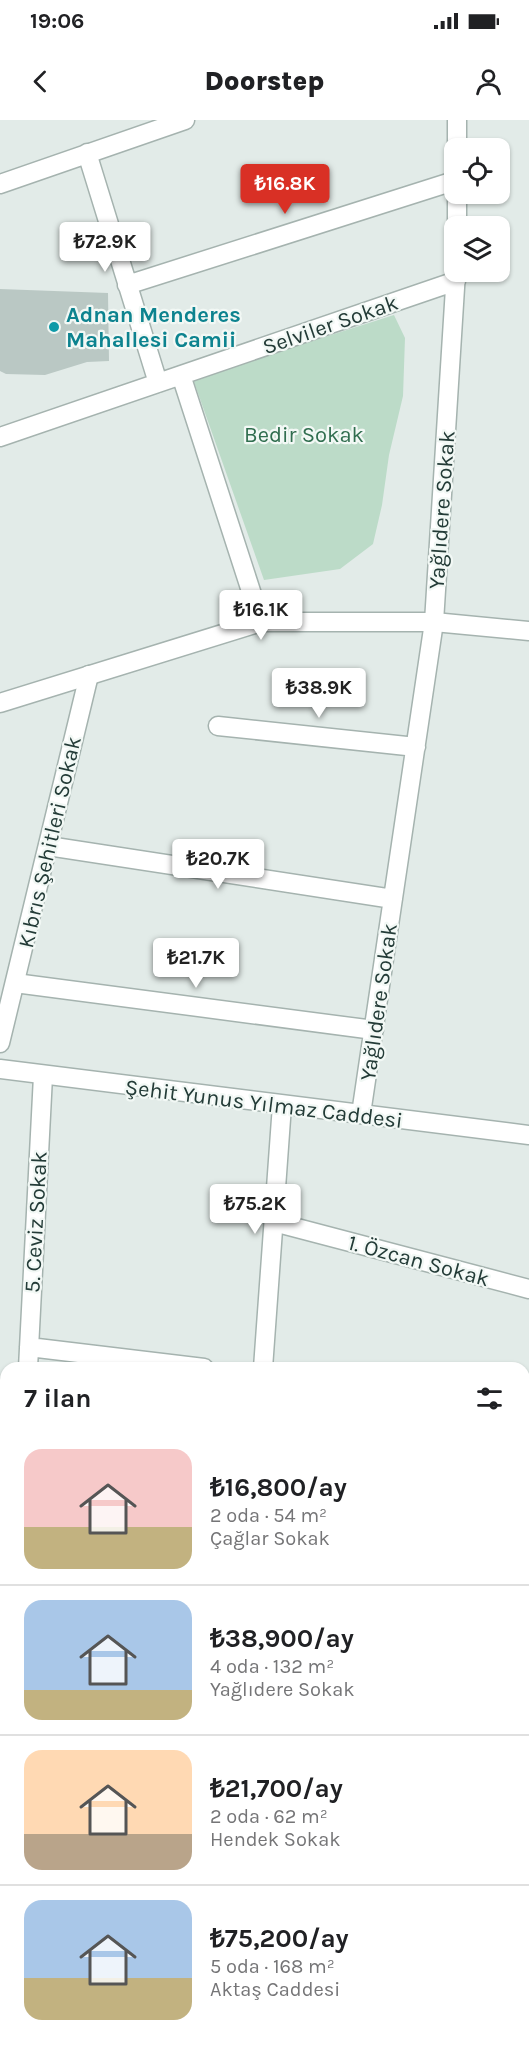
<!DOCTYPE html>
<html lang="tr">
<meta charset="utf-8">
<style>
:root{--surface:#fff;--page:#f6f6f6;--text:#202124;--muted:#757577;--line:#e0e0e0;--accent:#d93025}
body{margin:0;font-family:Karla,sans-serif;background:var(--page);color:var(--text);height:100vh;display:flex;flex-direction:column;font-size:22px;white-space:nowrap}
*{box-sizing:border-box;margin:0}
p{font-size:20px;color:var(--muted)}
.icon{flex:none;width:33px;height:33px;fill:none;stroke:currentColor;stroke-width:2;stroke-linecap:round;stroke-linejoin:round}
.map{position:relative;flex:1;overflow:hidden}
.sheet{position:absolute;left:0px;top:1242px;width:530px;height:684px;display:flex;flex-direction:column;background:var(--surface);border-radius:18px 18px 0 0;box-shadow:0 2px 4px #0004}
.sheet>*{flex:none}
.fabs{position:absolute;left:444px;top:18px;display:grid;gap:12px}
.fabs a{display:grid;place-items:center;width:66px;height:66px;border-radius:12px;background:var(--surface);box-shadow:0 2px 4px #0004;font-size:30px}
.price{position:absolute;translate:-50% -51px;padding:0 14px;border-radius:6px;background:#fff;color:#222;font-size:20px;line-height:39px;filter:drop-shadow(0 2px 3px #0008)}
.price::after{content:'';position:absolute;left:50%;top:36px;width:18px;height:14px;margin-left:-9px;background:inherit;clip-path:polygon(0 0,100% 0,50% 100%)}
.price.active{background:var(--accent);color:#fff}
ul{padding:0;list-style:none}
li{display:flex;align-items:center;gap:18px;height:150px;padding:0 24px}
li+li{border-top:2px solid var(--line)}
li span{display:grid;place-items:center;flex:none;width:168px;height:120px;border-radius:18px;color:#555}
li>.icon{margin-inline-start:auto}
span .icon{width:72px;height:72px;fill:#fffc;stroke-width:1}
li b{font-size:26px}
h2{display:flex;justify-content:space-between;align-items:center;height:72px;padding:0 24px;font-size:26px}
.status{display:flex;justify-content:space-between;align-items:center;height:42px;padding:0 30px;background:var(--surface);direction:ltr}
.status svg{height:16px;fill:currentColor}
header{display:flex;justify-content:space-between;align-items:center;height:78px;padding:0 24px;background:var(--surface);font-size:27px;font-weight:800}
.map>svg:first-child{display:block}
.green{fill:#bcdbc8}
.building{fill:#bac8c4}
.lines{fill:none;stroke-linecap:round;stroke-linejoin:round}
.minor-casing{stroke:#a5b3af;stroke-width:21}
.tertiary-casing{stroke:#a5b3af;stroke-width:21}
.secondary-casing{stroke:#a1b6b1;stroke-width:21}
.minor{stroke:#fff;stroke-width:18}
.tertiary{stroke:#fff;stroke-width:18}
.secondary{stroke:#fff;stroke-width:18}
.culture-dot{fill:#0f9aa8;stroke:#f2f8f5;stroke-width:2}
.labels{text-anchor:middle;stroke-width:4.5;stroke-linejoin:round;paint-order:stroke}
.culture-label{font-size:22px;font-weight:bold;fill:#0d838f;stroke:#f2f8f5;text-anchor:start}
.street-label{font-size:22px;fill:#233b37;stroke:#f2f8f5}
.park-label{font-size:22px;fill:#306e4f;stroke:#f2f8f5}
</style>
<div class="status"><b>19:06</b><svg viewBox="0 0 49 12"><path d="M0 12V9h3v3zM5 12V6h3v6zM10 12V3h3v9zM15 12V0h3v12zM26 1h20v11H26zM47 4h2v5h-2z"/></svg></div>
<header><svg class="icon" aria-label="back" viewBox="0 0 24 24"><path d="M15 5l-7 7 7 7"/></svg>Doorstep<svg class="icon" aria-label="person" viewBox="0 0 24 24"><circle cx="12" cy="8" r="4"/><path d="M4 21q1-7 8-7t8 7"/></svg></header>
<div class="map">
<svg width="529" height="1926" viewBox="0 0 529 1926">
<rect width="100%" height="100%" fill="#e2ebe8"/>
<path class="green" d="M394,195L405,218L403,276L389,335L382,385L373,424L340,449L264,460L193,259Z"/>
<path class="building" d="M0,169L108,173L109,241L87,242L45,255L6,254L0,251Z"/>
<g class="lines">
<defs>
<path id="minor" d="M457,28V0
M87,33L158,263
M0,64L185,0
M457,106V74
M127,165L454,61
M181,255L261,502
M0,317L456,161
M218,606L416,627
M48,726L393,779
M15,863L374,910
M0,923L89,555
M361,994L434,502L456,152
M274,1102L529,1169
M29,1227L204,1248
M28,1248L43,956
M524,1483L529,1484
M524,1613H529
M0,1717L6,1718"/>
<path id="tertiary" d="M0,583L261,502H434L529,511
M0,949L529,1015
M263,1248L282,985
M0,1567H6
M0,1891H6
M359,1920L424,1926"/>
<path id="secondary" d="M524,1343L529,1319
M524,1770L529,1785"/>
</defs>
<use href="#minor" class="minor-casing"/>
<use href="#tertiary" class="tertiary-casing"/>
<use href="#secondary" class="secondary-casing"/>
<use href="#minor" class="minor"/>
<use href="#tertiary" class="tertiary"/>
<use href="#secondary" class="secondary"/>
</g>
<circle class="culture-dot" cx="54" cy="207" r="6"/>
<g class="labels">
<g class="culture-label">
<text x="66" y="202">Adnan Menderes<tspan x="66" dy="25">Mahallesi Camii</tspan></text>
</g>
<g class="street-label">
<text transform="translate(330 204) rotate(-19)" y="8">Selviler Sokak</text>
<text transform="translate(441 390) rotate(-86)" y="8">Yağlıdere Sokak</text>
<text transform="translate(49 722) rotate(-77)" y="8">Kıbrıs Şehitleri Sokak</text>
<text transform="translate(378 882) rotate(-82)" y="8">Yağlıdere Sokak</text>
<text transform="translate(264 983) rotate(7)" y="8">Şehit Yunus Yılmaz Caddesi</text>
<text transform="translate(35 1102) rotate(-87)" y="8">5. Ceviz Sokak</text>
<text transform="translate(419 1140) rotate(15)" y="8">1. Özcan Sokak</text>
</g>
<g class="park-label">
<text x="304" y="322">Bedir Sokak</text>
</g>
</g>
</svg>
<div class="fabs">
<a><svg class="icon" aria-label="locate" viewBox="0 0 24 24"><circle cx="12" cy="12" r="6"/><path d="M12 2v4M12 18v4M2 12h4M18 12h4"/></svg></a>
<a><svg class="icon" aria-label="layers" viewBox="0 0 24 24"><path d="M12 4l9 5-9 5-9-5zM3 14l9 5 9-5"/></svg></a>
</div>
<b class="price active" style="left:285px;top:95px">₺16.8K</b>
<b class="price" style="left:105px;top:153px">₺72.9K</b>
<b class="price" style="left:261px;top:521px">₺16.1K</b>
<b class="price" style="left:319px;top:599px">₺38.9K</b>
<b class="price" style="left:218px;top:770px">₺20.7K</b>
<b class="price" style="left:196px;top:869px">₺21.7K</b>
<b class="price" style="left:255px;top:1115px">₺75.2K</b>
<section class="sheet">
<h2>7 ilan<svg class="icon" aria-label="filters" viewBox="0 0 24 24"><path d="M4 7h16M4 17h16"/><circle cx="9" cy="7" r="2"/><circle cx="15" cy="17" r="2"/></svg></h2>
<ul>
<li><span style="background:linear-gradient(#f6c9c9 65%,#c2b280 0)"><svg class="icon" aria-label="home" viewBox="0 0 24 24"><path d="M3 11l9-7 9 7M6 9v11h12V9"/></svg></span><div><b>₺16,800/ay</b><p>2 oda · 54 m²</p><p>Çağlar Sokak</p></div></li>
<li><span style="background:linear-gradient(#a9c7e8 75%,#c2b280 0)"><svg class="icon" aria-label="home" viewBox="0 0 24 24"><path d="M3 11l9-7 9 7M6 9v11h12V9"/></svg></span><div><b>₺38,900/ay</b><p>4 oda · 132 m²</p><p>Yağlıdere Sokak</p></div></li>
<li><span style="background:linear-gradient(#ffd9b3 70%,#b9a48a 0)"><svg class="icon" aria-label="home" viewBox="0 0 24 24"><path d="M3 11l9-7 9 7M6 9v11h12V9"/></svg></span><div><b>₺21,700/ay</b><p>2 oda · 62 m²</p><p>Hendek Sokak</p></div></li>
<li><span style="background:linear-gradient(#a9c7e8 65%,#c2b280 0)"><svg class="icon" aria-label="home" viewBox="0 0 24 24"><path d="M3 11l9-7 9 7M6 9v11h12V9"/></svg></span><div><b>₺75,200/ay</b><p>5 oda · 168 m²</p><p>Aktaş Caddesi</p></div></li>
</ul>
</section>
</div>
